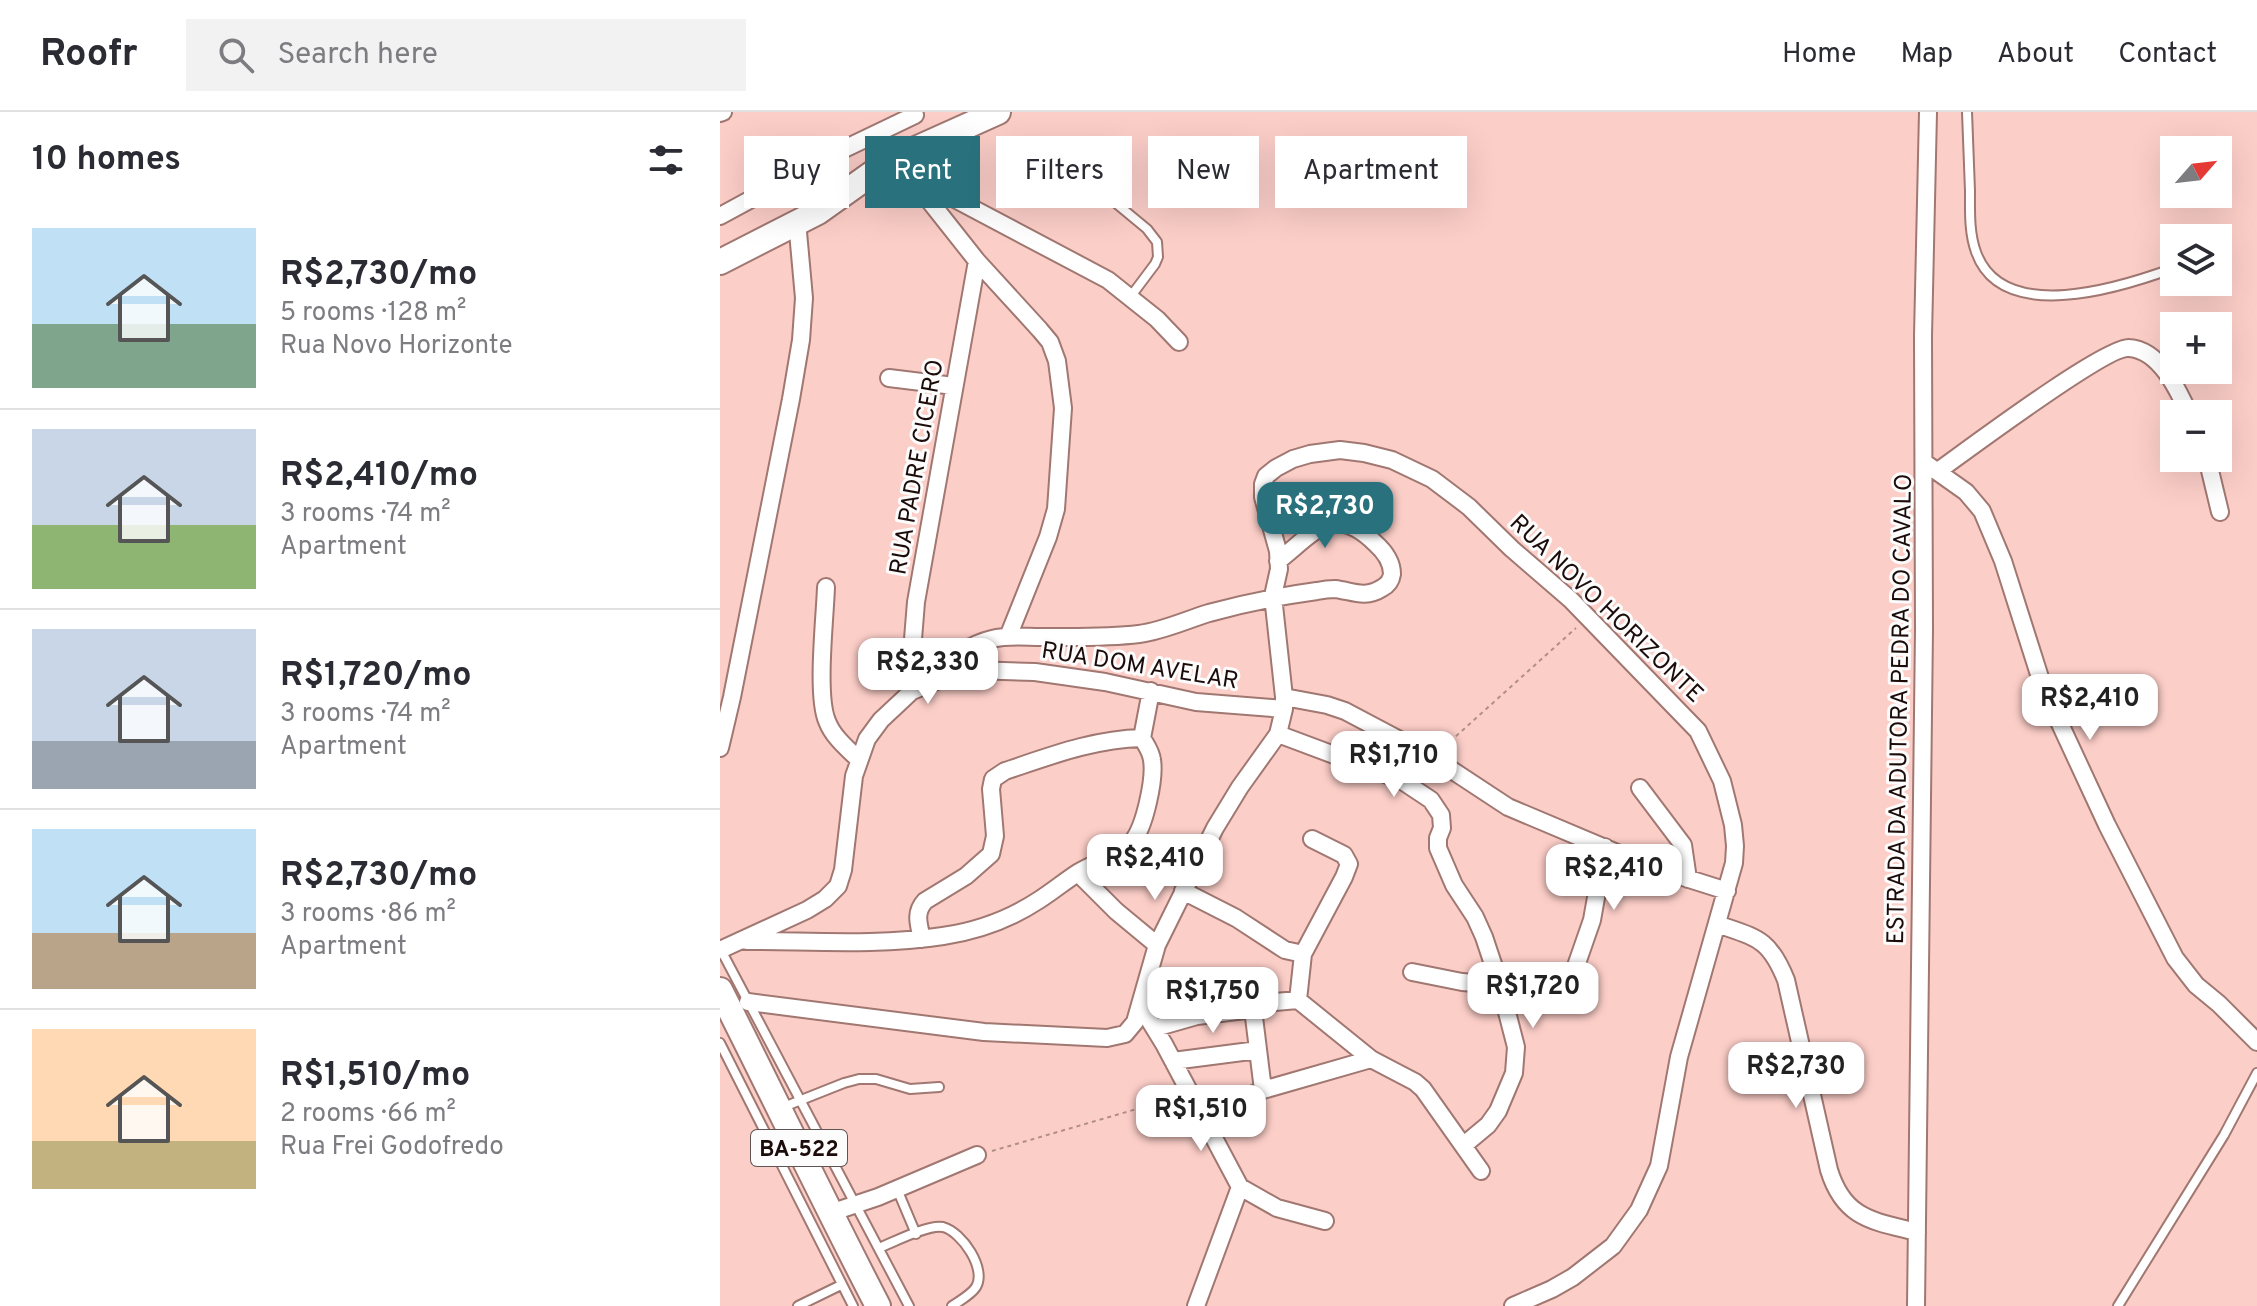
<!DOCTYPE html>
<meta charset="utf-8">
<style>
:root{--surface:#fff;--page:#f2f2f3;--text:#2b2b33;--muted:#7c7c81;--line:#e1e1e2;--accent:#29717c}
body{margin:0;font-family:Overpass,sans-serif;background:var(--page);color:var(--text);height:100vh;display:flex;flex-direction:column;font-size:30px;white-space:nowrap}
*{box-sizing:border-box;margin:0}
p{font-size:26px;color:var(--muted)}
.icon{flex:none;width:44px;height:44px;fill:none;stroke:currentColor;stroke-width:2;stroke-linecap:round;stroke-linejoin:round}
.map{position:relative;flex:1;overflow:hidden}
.side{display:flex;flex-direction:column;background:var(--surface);width:720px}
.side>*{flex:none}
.banner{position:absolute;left:24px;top:24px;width:760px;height:72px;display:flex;gap:16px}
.needle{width:52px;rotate:62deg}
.buttons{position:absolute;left:1440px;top:24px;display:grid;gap:16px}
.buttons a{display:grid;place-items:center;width:72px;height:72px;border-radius:0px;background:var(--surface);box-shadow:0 8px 32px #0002;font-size:40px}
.price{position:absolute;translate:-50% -68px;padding:0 18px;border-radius:16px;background:#fff;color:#222;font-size:26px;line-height:52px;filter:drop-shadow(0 2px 4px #0008)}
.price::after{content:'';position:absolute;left:50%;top:48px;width:24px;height:18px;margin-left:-12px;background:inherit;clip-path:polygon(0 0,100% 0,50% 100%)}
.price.current{background:var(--accent);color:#fff}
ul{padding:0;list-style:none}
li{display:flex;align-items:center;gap:24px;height:200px;padding:0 32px}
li+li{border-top:2px solid var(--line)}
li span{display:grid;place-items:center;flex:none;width:224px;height:160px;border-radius:0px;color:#555}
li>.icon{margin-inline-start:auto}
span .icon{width:96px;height:96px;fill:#fffc;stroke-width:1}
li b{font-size:34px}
h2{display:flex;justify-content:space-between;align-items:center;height:96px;padding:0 32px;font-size:34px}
.tag{padding:0 28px;border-radius:0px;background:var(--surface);box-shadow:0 8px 32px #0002;font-size:28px;line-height:72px}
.tag.current{background:var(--accent);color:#fff}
header{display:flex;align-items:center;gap:48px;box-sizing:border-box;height:112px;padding:0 40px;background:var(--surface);border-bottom:2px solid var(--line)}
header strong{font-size:38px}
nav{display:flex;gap:44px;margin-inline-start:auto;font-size:28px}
.search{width:560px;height:72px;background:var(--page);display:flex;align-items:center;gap:20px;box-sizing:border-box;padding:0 28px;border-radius:0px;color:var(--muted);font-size:30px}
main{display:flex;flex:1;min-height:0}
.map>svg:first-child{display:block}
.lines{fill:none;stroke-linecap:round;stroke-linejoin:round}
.lane-casing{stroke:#a07771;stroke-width:12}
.street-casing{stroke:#a07771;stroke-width:20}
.primary-casing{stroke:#a07771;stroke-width:28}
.path{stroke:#b28e89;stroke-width:2;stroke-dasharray:4 4;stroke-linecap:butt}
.lane{stroke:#fff;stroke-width:8}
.street{stroke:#fff;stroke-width:16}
.primary{stroke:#fff;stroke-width:24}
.labels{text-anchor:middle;stroke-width:6;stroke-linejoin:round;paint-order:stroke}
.shield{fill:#fcfcfc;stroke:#5e5453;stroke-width:2}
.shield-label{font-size:22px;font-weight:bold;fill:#1b0c0a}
.street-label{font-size:24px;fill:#1b0c0a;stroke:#fcfcfc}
</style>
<header>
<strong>Roofr</strong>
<div class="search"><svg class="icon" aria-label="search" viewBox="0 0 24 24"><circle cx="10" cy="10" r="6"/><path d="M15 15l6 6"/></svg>Search here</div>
<nav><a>Home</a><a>Map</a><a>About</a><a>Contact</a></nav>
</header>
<main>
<section class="side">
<h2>10 homes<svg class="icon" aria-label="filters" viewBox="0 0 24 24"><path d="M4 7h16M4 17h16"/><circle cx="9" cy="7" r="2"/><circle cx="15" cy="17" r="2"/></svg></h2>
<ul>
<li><span style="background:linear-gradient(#bfe0f5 60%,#7fa58c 0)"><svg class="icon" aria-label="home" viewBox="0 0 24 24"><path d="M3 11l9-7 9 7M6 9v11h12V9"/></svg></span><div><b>R$2,730/mo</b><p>5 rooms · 128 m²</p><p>Rua Novo Horizonte</p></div></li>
<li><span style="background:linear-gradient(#c9d6e8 60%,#8fb573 0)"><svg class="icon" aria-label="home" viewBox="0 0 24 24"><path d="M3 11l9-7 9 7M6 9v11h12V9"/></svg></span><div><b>R$2,410/mo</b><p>3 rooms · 74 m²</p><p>Apartment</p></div></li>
<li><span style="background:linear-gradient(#c9d6e8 70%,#9aa5b1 0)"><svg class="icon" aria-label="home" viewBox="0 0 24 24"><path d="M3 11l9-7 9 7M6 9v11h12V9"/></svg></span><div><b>R$1,720/mo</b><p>3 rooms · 74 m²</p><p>Apartment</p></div></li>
<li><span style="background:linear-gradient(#bfe0f5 65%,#b9a48a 0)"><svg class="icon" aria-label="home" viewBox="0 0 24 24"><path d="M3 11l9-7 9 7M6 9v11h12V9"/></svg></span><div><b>R$2,730/mo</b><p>3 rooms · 86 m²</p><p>Apartment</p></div></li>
<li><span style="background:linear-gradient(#ffd9b3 70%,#c2b280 0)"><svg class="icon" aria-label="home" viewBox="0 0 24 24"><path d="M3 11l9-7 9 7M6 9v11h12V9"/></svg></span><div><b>R$1,510/mo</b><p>2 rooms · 66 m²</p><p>Rua Frei Godofredo</p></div></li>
</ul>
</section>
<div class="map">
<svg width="1537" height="1194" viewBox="0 0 1537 1194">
<rect width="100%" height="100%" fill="#fccec8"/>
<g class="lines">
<defs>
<path id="lane" d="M1247,0C1248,26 1249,53 1250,79C1250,99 1249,121 1256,140C1282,214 1402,175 1454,156
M363,64L427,117L437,130L438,145L435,152L411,184
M1,838L189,1194
M0,931L133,1194
M61,996L124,971L139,967H156L190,977L219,975
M177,1077L196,1122
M159,1136C174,1130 208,1112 223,1115C242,1120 267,1157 256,1175C251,1183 239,1189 232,1194
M78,1194L121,1173
M1398,1194L1504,1023L1537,961"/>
<path id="street" d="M0,1L3,0
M171,48L189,63L257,149L320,218L330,230L337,249L343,296L336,397L328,425L288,525
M197,67L388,168L437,207L459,230
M0,104L122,38L195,3
M169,266L234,274
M1487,346L1500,400
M1205,351L1246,380L1262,399L1283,449L1323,575L1387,713L1455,846L1476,873L1499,892L1537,930
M1218,359C1246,339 1386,234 1409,236C1440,238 1458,278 1469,302
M106,475C105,506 96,583 107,609C113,625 127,636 139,648
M205,568C226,552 246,533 272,527C288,523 305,525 321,525C354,525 387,526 419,522C443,519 466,508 489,501C525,491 560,484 597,479C602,478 609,477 615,477C632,479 645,487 662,476C668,473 671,469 672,462C672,450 664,439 655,431C613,390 594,421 558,449
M203,569L193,527L196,490L257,149
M564,585L607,593L625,599L712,645L788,695L928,754L1007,779
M558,622L681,668L711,688L721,703L722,716L718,726V736L734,773L755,805L764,825L780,873L796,935L794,961L778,999L768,1013L744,1033
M0,636L12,585L71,287L81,228L84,186L77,109
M920,676L963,733L968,767
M592,727L624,743L629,752L624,765L583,842L578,888L651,947L695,970L703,977L761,1059
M358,761L396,799L437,833
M463,779L516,806L565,838L583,842
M997,812C1037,826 1049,826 1066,868L1109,1058C1124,1107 1153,1109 1197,1120
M202,827C199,813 194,801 205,789L246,764L271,742L275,724L271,677L273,667L285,659C330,644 374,627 422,626
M27,829C92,829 159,834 223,824C257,819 290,807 319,788C333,779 345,769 359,760C374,751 401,742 412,730C425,715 435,666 432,648C431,639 426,633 422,626L431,579
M0,838L87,798L105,787L118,774L123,758L134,664L147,627L161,608L192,579L231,563L253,558L315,560L385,570L476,590L564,597
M856,854L872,808L885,735
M692,860L742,870L780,873
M28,890L264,920L387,926L405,922L415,910L437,833L495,716L520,675L558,622L564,597V585L553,484L559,457L558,439L543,385V372L546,364L556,356L573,347L590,342L620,338L644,341L672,348L712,367L749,395L792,437L851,488L978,619L1002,669L1013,713L1015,734L1014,751L959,945L939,1054L919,1098L893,1134L853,1165L832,1177L793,1194
M420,893L444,932L520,1075L476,1194
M533,897L543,978L651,947
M435,916L477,904L533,897L555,890L578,888
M453,949L538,938
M483,1004L543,978
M520,1075L557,1096L605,1109
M110,1101L158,1085L257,1043
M1196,1194L1204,517L1203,224L1208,0"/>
<path id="primary" d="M0,150L98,100L171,48L278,0
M0,878C53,983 104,1090 158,1194"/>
</defs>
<use href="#lane" class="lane-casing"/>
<use href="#street" class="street-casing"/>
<use href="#primary" class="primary-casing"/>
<path class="path" d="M724,635L856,516
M272,1039L434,992L450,979"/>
<use href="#lane" class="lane"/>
<use href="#street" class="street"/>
<use href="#primary" class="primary"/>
</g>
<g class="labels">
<rect class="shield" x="31" y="1018" width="96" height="36" rx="6"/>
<g class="shield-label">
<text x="79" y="1044">BA-522</text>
</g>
<g class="street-label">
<text transform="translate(196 355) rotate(-80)" y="8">RUA PADRE CICERO</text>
<text transform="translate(887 496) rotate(44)" y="8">RUA NOVO HORIZONTE</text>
<text transform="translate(420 553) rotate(9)" y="8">RUA DOM AVELAR</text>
<text transform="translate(1179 597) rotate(-89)" y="8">ESTRADA DA ADUTORA PEDRA DO CAVALO</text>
</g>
</g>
</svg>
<div class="buttons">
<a><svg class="needle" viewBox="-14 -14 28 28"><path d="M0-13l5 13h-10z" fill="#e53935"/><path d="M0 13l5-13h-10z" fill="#7c7c81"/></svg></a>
<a><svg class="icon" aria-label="layers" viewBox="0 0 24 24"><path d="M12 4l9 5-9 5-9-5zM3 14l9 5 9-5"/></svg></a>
<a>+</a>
<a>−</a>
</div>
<b class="price current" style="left:605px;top:438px">R$2,730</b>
<b class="price" style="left:208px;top:594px">R$2,330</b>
<b class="price" style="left:1370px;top:630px">R$2,410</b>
<b class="price" style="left:674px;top:687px">R$1,710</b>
<b class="price" style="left:435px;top:790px">R$2,410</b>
<b class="price" style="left:894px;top:800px">R$2,410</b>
<b class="price" style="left:813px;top:918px">R$1,720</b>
<b class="price" style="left:493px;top:923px">R$1,750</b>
<b class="price" style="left:1076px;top:998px">R$2,730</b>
<b class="price" style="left:481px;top:1041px">R$1,510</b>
<div class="banner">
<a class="tag">Buy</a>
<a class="tag current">Rent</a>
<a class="tag">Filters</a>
<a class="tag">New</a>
<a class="tag">Apartment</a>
</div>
</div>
</main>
